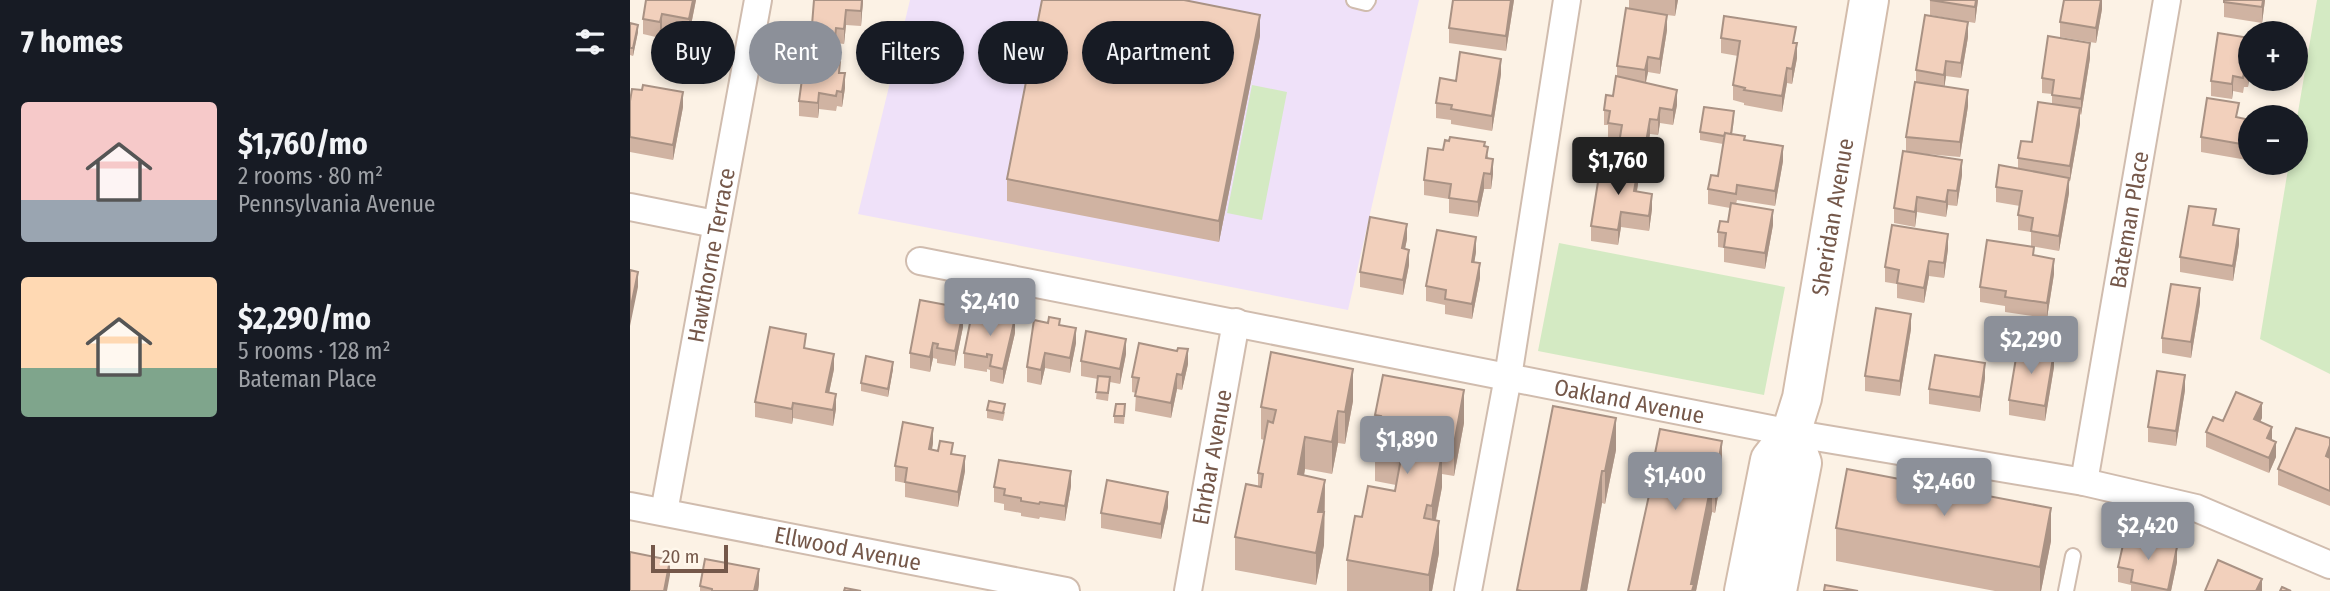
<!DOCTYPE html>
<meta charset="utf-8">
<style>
:root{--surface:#171b24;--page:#20242c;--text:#f1f3f6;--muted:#9ea1a6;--accent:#8c9099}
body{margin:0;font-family:"Fira Sans Condensed",sans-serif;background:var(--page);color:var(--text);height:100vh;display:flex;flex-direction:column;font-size:26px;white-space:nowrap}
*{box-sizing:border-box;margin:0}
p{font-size:23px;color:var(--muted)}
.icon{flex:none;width:38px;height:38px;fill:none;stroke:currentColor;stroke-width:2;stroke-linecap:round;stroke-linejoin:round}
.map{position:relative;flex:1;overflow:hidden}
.panel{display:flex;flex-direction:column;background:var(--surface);width:630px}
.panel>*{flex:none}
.hud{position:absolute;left:21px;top:21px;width:665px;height:63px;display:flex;gap:14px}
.controls{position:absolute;left:1608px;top:21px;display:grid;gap:14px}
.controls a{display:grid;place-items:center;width:70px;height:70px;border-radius:50%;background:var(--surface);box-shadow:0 4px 10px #0003;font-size:35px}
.scale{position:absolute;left:21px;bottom:18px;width:77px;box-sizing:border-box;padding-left:7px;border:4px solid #75584a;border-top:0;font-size:19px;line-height:24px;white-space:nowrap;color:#75584a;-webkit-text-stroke:5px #fff7eb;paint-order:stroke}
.price{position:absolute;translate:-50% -60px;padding:0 16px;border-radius:7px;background:var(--accent);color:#fff;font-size:23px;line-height:46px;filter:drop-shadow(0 2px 4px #0008)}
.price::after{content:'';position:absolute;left:50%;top:42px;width:21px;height:16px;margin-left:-10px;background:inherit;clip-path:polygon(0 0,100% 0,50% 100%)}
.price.current{background:#222;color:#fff}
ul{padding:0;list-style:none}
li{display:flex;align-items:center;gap:21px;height:175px;padding:0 21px}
li span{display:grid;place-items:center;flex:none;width:196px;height:140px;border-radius:7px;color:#555}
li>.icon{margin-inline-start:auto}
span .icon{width:84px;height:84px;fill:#fffc;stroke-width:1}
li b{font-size:30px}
h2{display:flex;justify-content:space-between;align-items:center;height:84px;padding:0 21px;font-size:30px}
.chip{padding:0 24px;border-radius:32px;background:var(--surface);box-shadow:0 4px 10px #0003;font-size:24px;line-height:63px}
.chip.current{background:var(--accent);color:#fff}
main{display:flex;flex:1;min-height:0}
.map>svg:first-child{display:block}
.education{fill:#efe1f9}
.green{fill:#d4eac3}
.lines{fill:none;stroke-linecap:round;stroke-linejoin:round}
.lane-casing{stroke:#d0bcae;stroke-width:18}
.street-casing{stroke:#d0bcae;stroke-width:30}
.secondary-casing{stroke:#d3bcab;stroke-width:42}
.lane{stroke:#fff;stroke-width:14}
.street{stroke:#fff;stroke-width:26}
.secondary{stroke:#fff;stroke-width:38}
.wall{fill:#d0b3a2}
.shaded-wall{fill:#a99284}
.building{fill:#f2d0bc;stroke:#a99284;stroke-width:2}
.labels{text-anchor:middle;stroke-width:5;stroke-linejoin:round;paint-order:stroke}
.street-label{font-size:23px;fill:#75584a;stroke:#fff7eb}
</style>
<main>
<section class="panel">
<h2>7 homes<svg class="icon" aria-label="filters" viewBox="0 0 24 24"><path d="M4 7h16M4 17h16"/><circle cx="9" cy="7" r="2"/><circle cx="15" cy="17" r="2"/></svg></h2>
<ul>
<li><span style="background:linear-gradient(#f6c9c9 70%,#9aa5b1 0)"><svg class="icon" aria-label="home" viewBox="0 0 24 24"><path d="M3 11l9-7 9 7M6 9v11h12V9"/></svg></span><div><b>$1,760/mo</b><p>2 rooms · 80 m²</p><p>Pennsylvania Avenue</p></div></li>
<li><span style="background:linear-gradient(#ffd9b3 65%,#7fa58c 0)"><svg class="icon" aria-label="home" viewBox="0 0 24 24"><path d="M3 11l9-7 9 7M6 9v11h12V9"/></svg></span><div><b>$2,290/mo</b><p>5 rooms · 128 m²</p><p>Bateman Place</p></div></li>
</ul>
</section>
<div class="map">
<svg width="1700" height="591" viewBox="0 0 1700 591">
<rect width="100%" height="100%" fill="#fcf2e5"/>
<path class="education" d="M280,0H789L718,310L228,214Z"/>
<path class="green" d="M1687,0H1700V374L1630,339L1659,163H1666V124Z
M622,85L657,92L632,220L597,213Z
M929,243L1155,287L1134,395L908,351Z"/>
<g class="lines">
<defs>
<path id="lane" d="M724,0L736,3L738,0
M1436,591L1443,556"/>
<g id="street">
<path d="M0,207L85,224"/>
<path id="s1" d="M290,261L1161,433L1454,482L1566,508L1700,565"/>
<path id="s2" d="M1454,482L1537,0"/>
<path id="s3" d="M0,506L436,591"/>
<path id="s4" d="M34,512L128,0"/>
<path id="s5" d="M558,591L606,322"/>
<path d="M838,591L878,377L937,0"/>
</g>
<g id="secondary">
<path id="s6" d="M1114,591L1140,460L1161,433L1172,398L1239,0"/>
<path d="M1147,591L1172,463L1161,433"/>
</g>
</defs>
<use href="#lane" class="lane-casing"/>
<use href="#street" class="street-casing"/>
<use href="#secondary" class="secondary-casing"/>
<use href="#lane" class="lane"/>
<use href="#street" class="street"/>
<use href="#secondary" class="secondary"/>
</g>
<path class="wall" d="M16,0H66L59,35L32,29L30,38L13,34V19Z
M233,0L231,26L216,25L214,44L206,43L205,53L184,51V41H182V25Z
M838,0H884L876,51L819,43V28Z
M999,0H1048L1045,16L1037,15V30L1030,74L1018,72L1016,83L1047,105L1043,125L1030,123L1028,135L1020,134L1014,169L988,164V149L989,140L978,138V125H974V110L983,96L987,76V66L999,8Z
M1300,0H1348L1345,23L1300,15Z
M1472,0V9L1466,43L1430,37V22Z
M1594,0H1635L1632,23L1594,17Z
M0,23L8,32L3,56L0,55Z
M630,36L589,242L377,201V179Z
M1338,37L1331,78L1316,76L1314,87L1338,106L1330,157L1285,153L1332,175L1327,206L1318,205L1316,217L1287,212L1285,227L1264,223V208L1276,151V137L1286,83V70Z
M1091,38L1166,43L1167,58L1162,84L1157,83L1152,112L1114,105V103L1103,100V85L1108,56L1091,53Z
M1620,38L1618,87H1614L1613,93L1603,91L1602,99L1581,96V81Z
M1460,58L1451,115L1450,114V124L1440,181H1439V193L1429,251L1401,246V232L1388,230V215L1390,206L1366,202V187L1388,169V158L1402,142L1422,104V94L1412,93V78Z
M210,73L215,88L212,107L207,106L206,111L189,109L188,118L169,116V101Z
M871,74L862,131L821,124V120L806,118V103L826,81Z
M0,101L53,107L43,160L0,152Z
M1609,118L1620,120V140L1617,160L1571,152V137Z
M1104,119L1102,134L1115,140L1153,161L1145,206L1107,200L1106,204L1143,225L1135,269L1094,262V248L1088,247V232L1098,222L1100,208L1078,204V189L1088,176L1093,144L1070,140V132Z
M855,146L863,174L861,189H854L848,217L819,213V199L794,195V180L813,150Z
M1008,184L1007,192L1022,209L1019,231L991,227L988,245L961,241V226Z
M1585,225L1609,244L1603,281L1550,272V257Z
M777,239L775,249L779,265L773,295L730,287V272Z
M1318,249L1314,278L1299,276L1294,303L1267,298V284L1255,282V267Z
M846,252L844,262L850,278L842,319L815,314V305L796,301V286Z
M1404,255L1424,274L1417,318L1375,312V306L1350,302V287Z
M1570,303L1561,358L1532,353V338Z
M322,310L333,327L325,366L307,363V359L303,358L300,372L280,368V353Z
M430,326L446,343L440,373L415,368L411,385L397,382V367Z
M1281,329L1270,396L1235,391V376Z
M385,333L373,384L360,381V370L357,369V372L334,368V353Z
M176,348L204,369L199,393L206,409L203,426L163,418L162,424L125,417V402Z
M496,354L490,384L480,382L478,401L466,399L468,379L451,376V361Z
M558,364L552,390L547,389L541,418L505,411L506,393L502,392V377Z
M1424,367L1415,421L1379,415V400Z
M263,369L258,397L231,391V383Z
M1355,378L1350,412L1299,404V389Z
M1555,390L1546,446L1518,442V427Z
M723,401L715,444L708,443L702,474L675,469L674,476L695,480L694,545L686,585L605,570V537L628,486V473L634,440L631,439V407Z
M923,406L986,450L975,504L972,503L957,591H887Z
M357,410L375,412L373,421L357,418Z
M495,412L494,424L484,423V416Z
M745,415L834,423L824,476L812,474V487L806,520L809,553L802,591H717V560L732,517L765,491L766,485L745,481Z
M1632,418L1630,422L1642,440L1646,457L1639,473L1576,447V432Z
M1700,438V506L1648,485V469Z
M303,443L302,450L323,454L335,471L328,507L275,497V483L265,481V466Z
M1022,468L1092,473L1085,513L1082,512L1066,591H998L1022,480Z
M441,486L435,521L410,517L409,519L391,516V513L374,510V504L364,502V487Z
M538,507L531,539L471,528V513Z
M1206,528L1421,541L1411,591H1365L1206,561Z
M1547,562L1541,591H1501V585L1488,582V567Z
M129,584L128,591H70V586Z"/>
<path class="shaded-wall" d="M63,0H66L59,35V19Z
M232,0H233L231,26V11Z
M881,0H884L876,51V36Z
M1045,0H1048L1045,16Z
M1346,0H1348L1345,23V7Z
M1471,0H1472V9L1466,43V28Z
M1633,0H1635L1632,23V7Z
M216,10V25L214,44V29Z
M32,14V29L30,38V22Z
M630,15V36L589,242V221Z
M1037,15V30L1030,74V59Z
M1338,22V37L1331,78V63Z
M8,25V32L3,56V48Z
M1167,43V58L1162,84V69Z
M1460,43V58L1451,115V99Z
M1018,57V72L1015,85V70Z
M871,59V74L862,131V116Z
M1620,59V74L1618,87V72Z
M1316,61V76L1314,90V75Z
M1157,68V83L1152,112V96Z
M215,73V88L212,107V92Z
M1603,76V91L1602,99V84Z
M1047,90V105L1043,125V110Z
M1338,90V106L1330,157V142Z
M53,92V107L43,160V145Z
M189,93V109L188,118V103Z
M1030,108V123L1028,135V120Z
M1450,108V124L1440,181V166Z
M1020,119V134L1014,169V154Z
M1620,125V140L1617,160V145Z
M1153,146V161L1145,206V191Z
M863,159V174L861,189V174Z
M1332,160V175L1327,206V191Z
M1008,169V184L1004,206V191Z
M854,173V189L848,217V202Z
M1439,178V193L1429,251V236Z
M1318,190V205L1316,217V202Z
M1022,194V209L1019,231V216Z
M1287,197V212L1285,227V212Z
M1143,210V225L1135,269V253Z
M991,212V227L988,245V230Z
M777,224V239L772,263V248Z
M1609,229V244L1603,281V266Z
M1318,234V249L1314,278V263Z
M846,237V252L842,277V262Z
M779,250V265L773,295V280Z
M1424,259V274L1417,318V303Z
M1299,261V276L1294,303V288Z
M850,263V278L842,319V304Z
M8,272V287L0,326V311Z
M1570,288V303L1561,358V342Z
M333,312V327L325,366V351Z
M1281,314V329L1270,396V381Z
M385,318V333L373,384V369Z
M446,328V343L440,373V358Z
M496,339V354L490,384V369Z
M303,343V358L300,372V357Z
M558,349V364L552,390V375Z
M1424,352V367L1415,421V406Z
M415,353V368L411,385V370Z
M204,354V369L196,407V392Z
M263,362V369L258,397V389Z
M1355,363V378L1350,412V397Z
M723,369V401L715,444V412Z
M547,374V389L541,418V403Z
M1555,375V390L1546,446V431Z
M834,390V423L824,476V444Z
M206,394V409L203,426V410Z
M163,403V418L162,424V409Z
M1632,403V418L1624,434V419Z
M708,411V443L702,474V442Z
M986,418V450L975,504V471Z
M1642,427V442L1637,438Z
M303,428V443L299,464V449Z
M675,437V469L668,507V474Z
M809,441V470L812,454V487L802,538V506L806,453Z
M1092,441V473L1085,513V480Z
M1646,442V457L1639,473V458Z
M1700,445V460L1696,456Z
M335,456V471L328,507V492Z
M441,471V486L435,521V506Z
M972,471V503L957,591H951Z
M695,480L694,545L686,585V553L688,512Z
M1082,480V512L1066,591H1061V584Z
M538,492V507L531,539V524Z
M1421,508V541L1411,591H1410V567Z
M809,521V553L802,591H799V575Z
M1547,547V562L1541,591H1538Z
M40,560V575L37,591H34Z
M129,569V584L128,591H124Z
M1632,579V591H1626Z"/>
<path class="building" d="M16,0H63L59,19L32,14L30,22L13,19Z
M184,0H232L231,11L216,10L214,29L206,28L205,38L184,36L185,26L182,25Z
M412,0H554L630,15L589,221L377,179Z
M823,0H881L876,36L819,28Z
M1300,0H1346L1345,7Z
M1434,0H1471L1466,28L1430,22Z
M1594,0H1633L1632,7L1594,2Z
M996,8L1037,15L1030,59L1018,57L1015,70L987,66Z
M1295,15L1338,22L1331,63L1316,61L1314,75L1286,70Z
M1094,16L1166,27L1163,43H1167L1162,69L1157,68L1152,96L1114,90L1115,88L1103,85L1110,41L1091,38Z
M0,23L8,25L3,48H0Z
M1588,33L1620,38V59L1618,72H1614L1613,78L1603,76L1602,84L1581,81Z
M1418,36L1460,43L1451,99L1422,95L1424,80L1412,78Z
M830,52L871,59L862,116L821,109L822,105L806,103L810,78L826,81Z
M175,57L210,62L209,73H215L212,92L207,91L206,96L189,93L188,103L169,101Z
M986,76L1047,90L1043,110L1030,108L1028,120L1020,119L1014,154L988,149L992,125L978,123L980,111L974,110L976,95L983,96Z
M1285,82L1338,90L1330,142L1276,137Z
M13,85L53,92L43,145L0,137V101L2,89L12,90Z
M1577,98L1609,103L1606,117L1620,120L1617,145L1571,137Z
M1408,102L1450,108L1440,166L1388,158L1391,141L1402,142Z
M1074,107L1104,111L1101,134L1095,133L1094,136L1070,132Z
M1095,133L1115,136L1114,140L1153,146L1145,191L1107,185L1106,194L1078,189L1081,175L1088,176Z
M820,137L855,142L854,146L858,147L856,158L863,159L861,174L854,173L848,202L819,198L821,184L794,180L798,148L813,150L815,140L819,141Z
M1273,151L1332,160L1327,191L1318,190L1316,202L1287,197L1285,212L1264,208Z
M971,163L1008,169L1004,191L1022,194L1019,216L991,212L988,230L961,226Z
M1369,165L1439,178L1429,236L1401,231L1403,218L1388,215L1392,191L1366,187Z
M1101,203L1143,210L1135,253L1094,247L1096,233L1088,232L1090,221L1098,222Z
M1559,206L1586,209L1583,225L1609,229L1603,266L1550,257Z
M740,217L777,224L772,248L779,250L773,280L730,272Z
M1262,225L1318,234L1314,263L1299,261L1294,288L1267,283L1269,270L1255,267Z
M807,230L846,237L842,262L850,263L842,304L815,299L816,290L796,286Z
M1357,240L1404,247L1403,255L1424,259L1417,303L1375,297L1376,291L1350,287Z
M0,270L8,272L0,311Z
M1541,284L1570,288L1561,342L1532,338Z
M290,300L322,306L321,310L333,312L325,351L307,348L308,344L303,343L300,357L280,353Z
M1246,308L1281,314L1270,381L1235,376Z
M342,313L365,318V314L385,318L373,369L360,366L362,355L357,354V357L334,353Z
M419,317L430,319L429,325L446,328L440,358L415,353L411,370L397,367L404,320L418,323Z
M140,327L176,334L174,348L204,354L196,392L206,394L203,410L163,403L162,409L125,402Z
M456,331L496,339L490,369L451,361Z
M509,343L547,351L548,348L558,349L552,375L547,374L541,403L505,396L509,378L502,377Z
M1388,346L1424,352L1415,406L1379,400Z
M641,352L723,369L715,412L708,411L702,442L675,437L668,474L695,480L688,512H694L686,553L605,537L616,484L631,487L633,474L628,473L638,421L643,423L646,410L631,407Z
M1305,355L1355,363L1350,397L1299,389Z
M236,356L263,362L258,389L231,383Z
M1527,371L1555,375L1546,431L1518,427Z
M753,375L834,390L824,444L809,441L806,453L812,454L802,506L797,505L794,518L809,521L799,575L717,560L725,516L732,517L738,486L765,491L772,453L745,448L751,416L745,415Z
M468,376L480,377L478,393L466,392Z
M1606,392L1632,403L1624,419L1642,427L1637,438L1646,442L1639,458L1576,432L1583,417L1593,421Z
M359,401L375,404L373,413L357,410Z
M486,404H495L494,416H484Z
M923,406L986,418L975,471H972L951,591H892L887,590Z
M273,422L303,428L299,449L308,451L310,441L323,443L321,454L335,456L328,492L275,482L277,468L265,466Z
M1666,428L1700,438V445L1696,456L1700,458V491L1648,469Z
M1030,429L1092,441L1085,480H1082L1061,584H1064L1062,591H998L1025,468H1022Z
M369,460L441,471L435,506L410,502L409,504L391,501V498L374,495L375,489L364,487Z
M1217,469L1421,508L1410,567L1206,528Z
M477,480L538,492L531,524L471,513Z
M1495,536L1547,547L1538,590L1501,582L1503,570L1488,567Z
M0,552L40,560L34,591H0Z
M75,559L129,569L124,591H82V589L70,586Z
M1588,560L1632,579L1626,591H1575Z
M1195,585L1228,591H1194Z
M1652,587L1661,591H1650Z
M215,588L231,591H214Z"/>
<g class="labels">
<g class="street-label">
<text dy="8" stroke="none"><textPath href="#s6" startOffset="388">Sheridan Avenue</textPath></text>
<text dy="8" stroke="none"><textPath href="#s2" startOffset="266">Bateman Place</textPath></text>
<text dy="8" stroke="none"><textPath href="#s4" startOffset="261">Hawthorne Terrace</textPath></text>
<text dy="8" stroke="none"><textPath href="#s1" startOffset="723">Oakland Avenue</textPath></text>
<text dy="8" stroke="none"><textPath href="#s5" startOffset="136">Ehrbar Avenue</textPath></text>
<text dy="8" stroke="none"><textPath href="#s3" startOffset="222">Ellwood Avenue</textPath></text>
</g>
</g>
</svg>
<div class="controls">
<a>+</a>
<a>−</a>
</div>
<div class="scale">20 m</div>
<b class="price current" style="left:988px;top:197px">$1,760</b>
<b class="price" style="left:360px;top:338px">$2,410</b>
<b class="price" style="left:1401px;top:376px">$2,290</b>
<b class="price" style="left:777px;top:476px">$1,890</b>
<b class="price" style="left:1045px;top:512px">$1,400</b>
<b class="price" style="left:1314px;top:518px">$2,460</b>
<b class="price" style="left:1518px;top:562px">$2,420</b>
<div class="hud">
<a class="chip">Buy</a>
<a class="chip current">Rent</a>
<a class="chip">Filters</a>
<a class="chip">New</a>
<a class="chip">Apartment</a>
</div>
</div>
</main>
